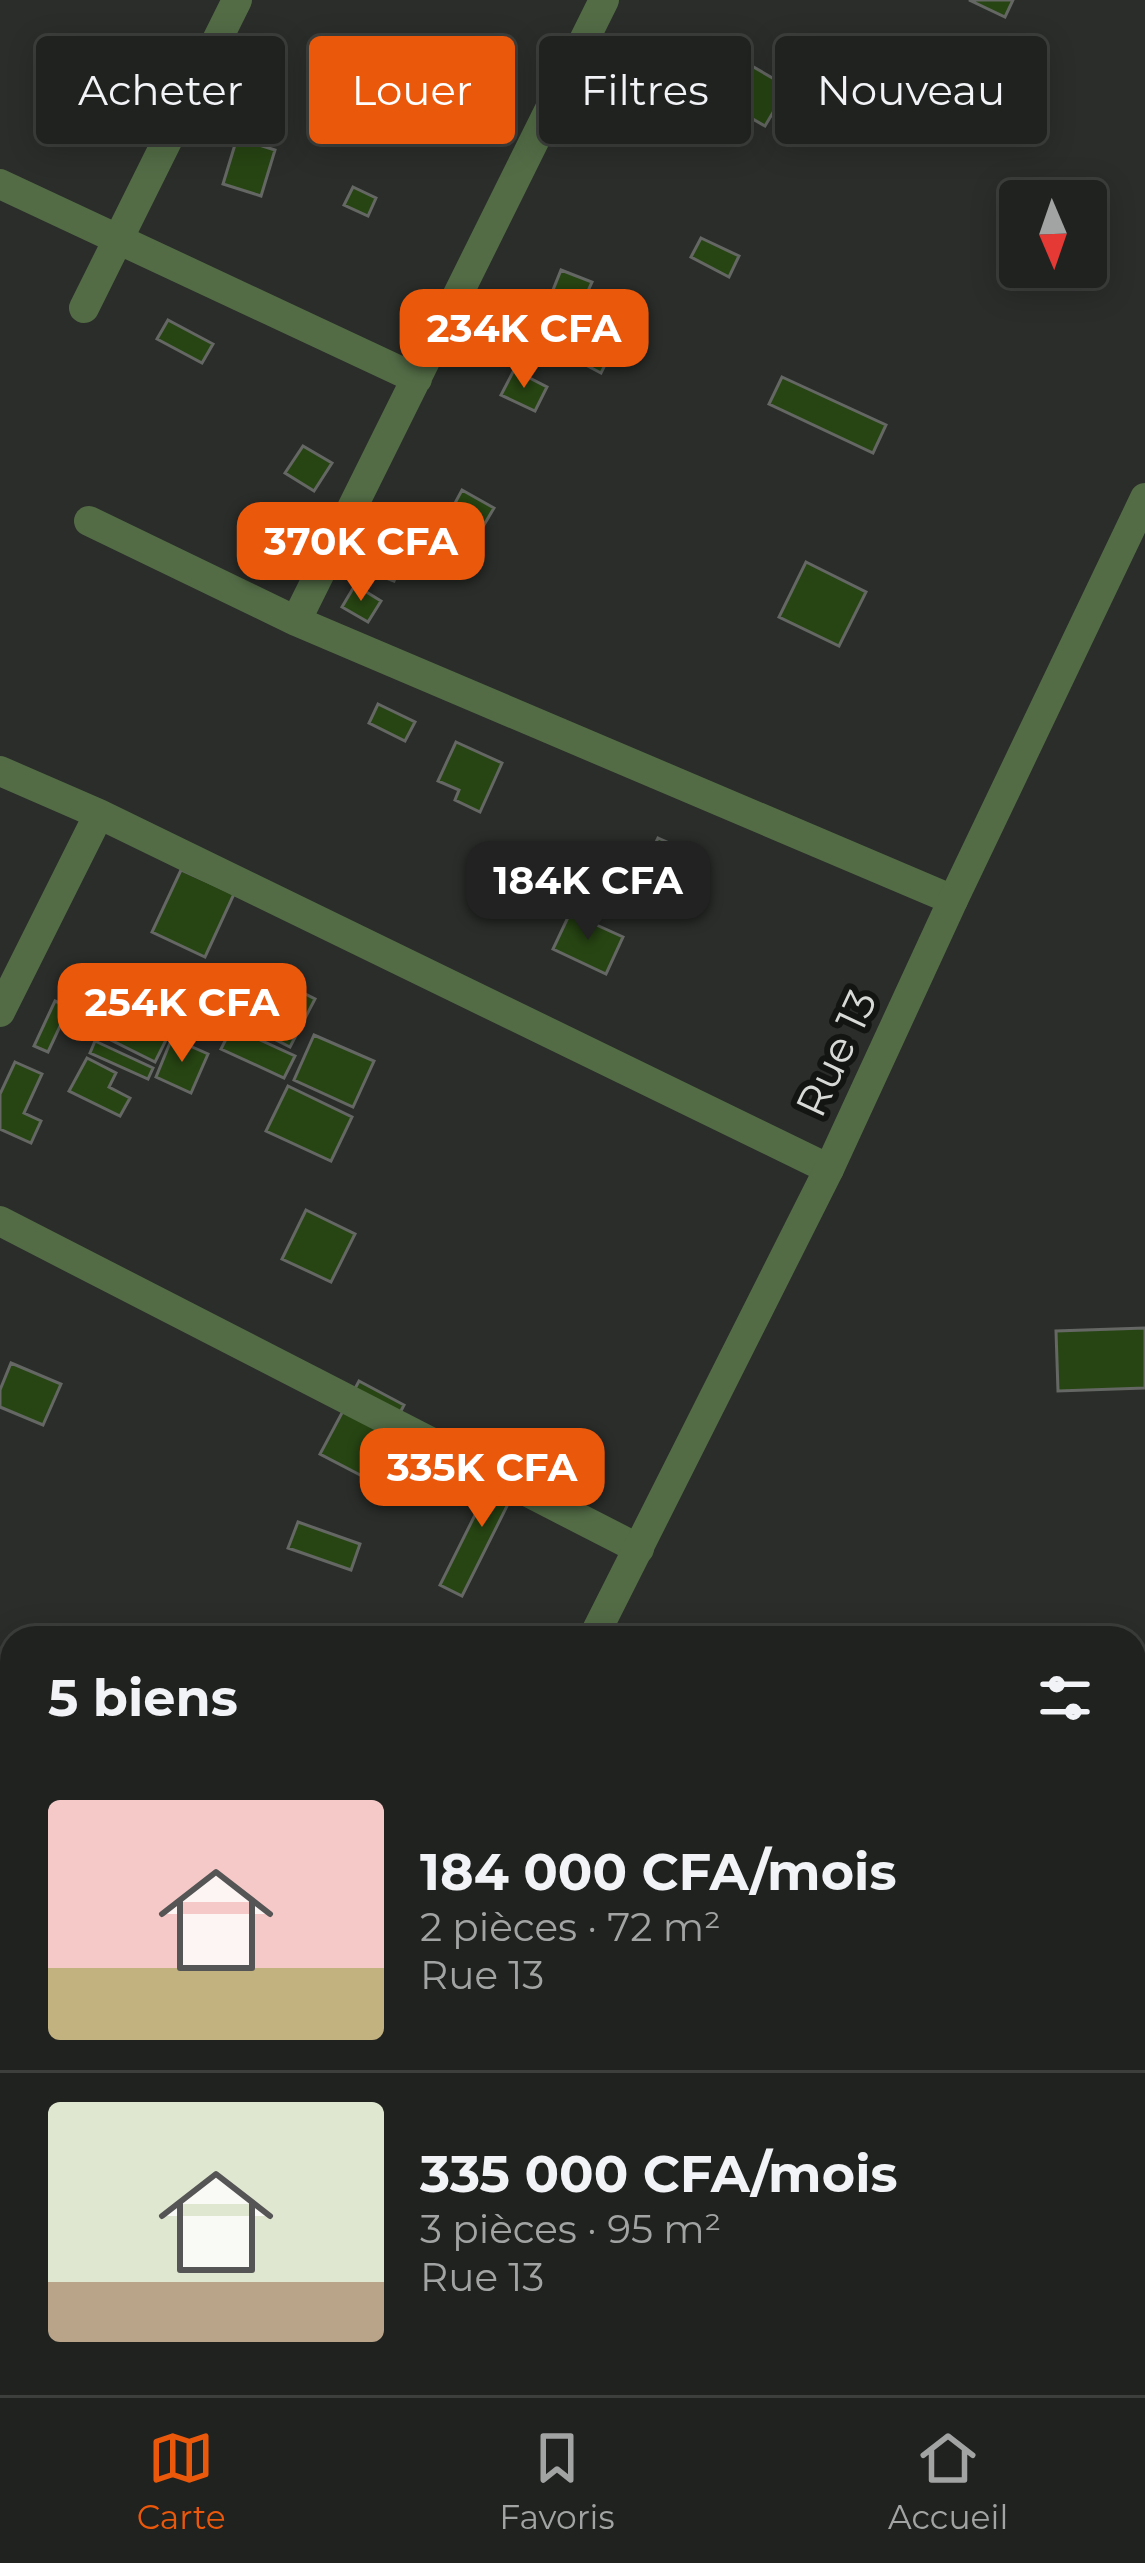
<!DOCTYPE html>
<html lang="fr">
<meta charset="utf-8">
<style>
:root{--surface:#20221f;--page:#2d2f2c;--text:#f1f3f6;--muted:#a2a4a4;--line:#3d3f3d;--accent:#ea580c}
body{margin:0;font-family:Montserrat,sans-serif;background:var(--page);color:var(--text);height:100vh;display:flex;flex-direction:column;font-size:45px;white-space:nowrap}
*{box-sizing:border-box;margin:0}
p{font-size:39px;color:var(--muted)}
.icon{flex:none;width:66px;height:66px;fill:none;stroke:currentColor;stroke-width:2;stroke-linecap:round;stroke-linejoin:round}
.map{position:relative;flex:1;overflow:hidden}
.details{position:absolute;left:0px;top:1626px;width:1146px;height:771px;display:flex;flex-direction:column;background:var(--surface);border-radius:36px 36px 0 0;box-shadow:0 6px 30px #0003,0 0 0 3px var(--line)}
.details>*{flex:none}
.hud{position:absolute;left:36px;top:36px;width:1074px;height:108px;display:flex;gap:24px}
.needle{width:78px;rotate:178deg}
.controls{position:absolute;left:999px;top:180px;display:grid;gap:24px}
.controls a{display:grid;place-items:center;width:108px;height:108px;border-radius:12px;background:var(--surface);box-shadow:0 6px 30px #0003,0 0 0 3px var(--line);font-size:60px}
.price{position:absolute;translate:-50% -102px;padding:0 27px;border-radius:24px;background:var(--accent);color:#fff;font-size:39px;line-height:78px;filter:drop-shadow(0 3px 6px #0008)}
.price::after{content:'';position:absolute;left:50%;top:72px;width:36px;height:27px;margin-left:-18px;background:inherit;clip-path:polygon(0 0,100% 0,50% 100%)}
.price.selected{background:#222;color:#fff}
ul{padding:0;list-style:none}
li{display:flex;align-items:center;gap:36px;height:300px;padding:0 48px}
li+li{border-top:3px solid var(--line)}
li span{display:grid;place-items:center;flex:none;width:336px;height:240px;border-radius:12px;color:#555}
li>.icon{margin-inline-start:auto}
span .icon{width:144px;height:144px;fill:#fffc;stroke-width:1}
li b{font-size:51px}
h2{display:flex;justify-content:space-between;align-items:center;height:144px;padding:0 48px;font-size:51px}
.chip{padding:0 42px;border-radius:12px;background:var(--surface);box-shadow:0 6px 30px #0003,0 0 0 3px var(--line);font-size:42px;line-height:108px}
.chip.selected{background:var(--accent);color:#fff}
.dock{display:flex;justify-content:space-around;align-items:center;height:168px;border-top:3px solid var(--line);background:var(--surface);font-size:33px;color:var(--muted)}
.dock a{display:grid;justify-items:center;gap:6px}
.dock .selected{color:var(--accent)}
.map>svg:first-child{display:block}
.building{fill:#274513;stroke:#646763;stroke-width:3}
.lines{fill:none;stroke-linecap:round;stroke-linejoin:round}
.minor{stroke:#536c46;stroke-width:30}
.tertiary{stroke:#536c46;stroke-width:30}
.labels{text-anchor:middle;stroke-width:12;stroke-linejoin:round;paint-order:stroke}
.street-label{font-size:42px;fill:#d7d9d7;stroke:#131513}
</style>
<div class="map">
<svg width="1145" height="2395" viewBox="0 0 1145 2395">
<rect width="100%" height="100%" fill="#2a2d29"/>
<path class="building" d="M969,0H1013L1005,17Z
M712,43L788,87L765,126L689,82Z
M237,138L275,150L261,196L223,184Z
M353,187L376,198L368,216L344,205Z
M701,238L739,256L729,277L691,257Z
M561,270L592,282L583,302L553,290Z
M585,312L622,331L601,373L563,353Z
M168,320L213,344L202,363L157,339Z
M514,370L547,387L535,411L501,395Z
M782,377L886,425L873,453L769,404Z
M303,446L332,463L314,491L285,473Z
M462,490L494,508L478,535L447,518Z
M375,537L407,549L394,581L362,569Z
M806,562L866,592L839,646L779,617Z
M355,585L381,601L368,622L342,607Z
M378,704L415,722L405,741L369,723Z
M456,742L502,763L480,812L455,800L459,790L438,781Z
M658,838L676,846L659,882L641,873Z
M181,870L234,894L205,957L152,932Z
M570,913L623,937L606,974L553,949Z
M256,969L315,999L290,1047L231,1017Z
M55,1001L69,1007L48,1052L34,1046Z
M115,1002L171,1030L155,1062L99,1034Z
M232,1027L295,1056L284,1078L221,1049Z
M314,1035L374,1061L353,1107L294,1080Z
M172,1038L208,1054L191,1093L156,1077Z
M95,1041L153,1068L148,1079L90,1053Z
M87,1058L116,1073L109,1087L130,1098L120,1116L69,1091Z
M15,1062L42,1074L24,1113L41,1121L31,1143L0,1129V1094Z
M288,1086L352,1117L331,1161L266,1131Z
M306,1210L355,1234L331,1282L282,1259Z
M1145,1328V1388L1058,1391L1056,1331Z
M11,1363L61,1384L43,1425L0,1407V1390Z
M359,1381L404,1405L366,1478L320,1454Z
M501,1463L523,1474L462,1596L440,1585Z
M298,1522L360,1544L351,1570L288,1548Z
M2,1684L12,1689V1750L0,1744Z
M2,1812L12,1817V1858L0,1853Z
M0,1977L12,1982L7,2003L0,2001Z
M0,2013L12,2018V2095L0,2090Z
M326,2385H355L350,2395H321Z
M1015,2385H1044L1037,2395H1011Z"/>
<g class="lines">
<path class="minor" d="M0,184L417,379
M84,308L237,0
M89,521L296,621L953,900
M296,621L604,0
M0,771L99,814L829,1169
M0,1012L99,814
M0,1221L639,1549
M0,1874L12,1878
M1134,2021L1145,2023
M0,2316L12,2322
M151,2385L173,2395"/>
<path class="tertiary" d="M593,1638L829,1169L953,900L1145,498
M206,2395L211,2385"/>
</g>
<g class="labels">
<g class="street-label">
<text transform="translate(836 1053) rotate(-65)" y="15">Rue 13</text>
</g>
</g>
</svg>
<div class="controls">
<a><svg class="needle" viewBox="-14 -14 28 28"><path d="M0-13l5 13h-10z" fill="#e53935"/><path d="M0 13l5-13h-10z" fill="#a2a4a4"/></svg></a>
</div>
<b class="price" style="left:524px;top:391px">234K CFA</b>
<b class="price" style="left:361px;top:604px">370K CFA</b>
<b class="price selected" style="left:588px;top:943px">184K CFA</b>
<b class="price" style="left:182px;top:1065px">254K CFA</b>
<b class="price" style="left:482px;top:1530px">335K CFA</b>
<div class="hud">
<a class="chip">Acheter</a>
<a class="chip selected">Louer</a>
<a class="chip">Filtres</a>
<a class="chip">Nouveau</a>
</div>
<section class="details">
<h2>5 biens<svg class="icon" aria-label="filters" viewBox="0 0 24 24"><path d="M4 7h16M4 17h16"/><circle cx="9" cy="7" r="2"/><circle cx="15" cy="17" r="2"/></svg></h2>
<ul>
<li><span style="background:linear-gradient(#f6c9c9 70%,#c2b280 0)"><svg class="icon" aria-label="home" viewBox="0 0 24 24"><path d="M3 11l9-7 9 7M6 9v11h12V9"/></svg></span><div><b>184 000 CFA/mois</b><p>2 pièces · 72 m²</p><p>Rue 13</p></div></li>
<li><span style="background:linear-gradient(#dfe7d0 75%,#b9a48a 0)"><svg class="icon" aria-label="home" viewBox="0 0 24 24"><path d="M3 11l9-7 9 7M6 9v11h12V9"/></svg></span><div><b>335 000 CFA/mois</b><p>3 pièces · 95 m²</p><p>Rue 13</p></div></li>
</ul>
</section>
</div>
<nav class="dock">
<a class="selected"><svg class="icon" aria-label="map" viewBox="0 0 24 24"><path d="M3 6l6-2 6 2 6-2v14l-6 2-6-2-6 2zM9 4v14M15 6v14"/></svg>Carte</a>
<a><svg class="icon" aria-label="saved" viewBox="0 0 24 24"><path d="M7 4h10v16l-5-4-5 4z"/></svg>Favoris</a>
<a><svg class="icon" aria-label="home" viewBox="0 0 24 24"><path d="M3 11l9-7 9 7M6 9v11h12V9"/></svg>Accueil</a>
</nav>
